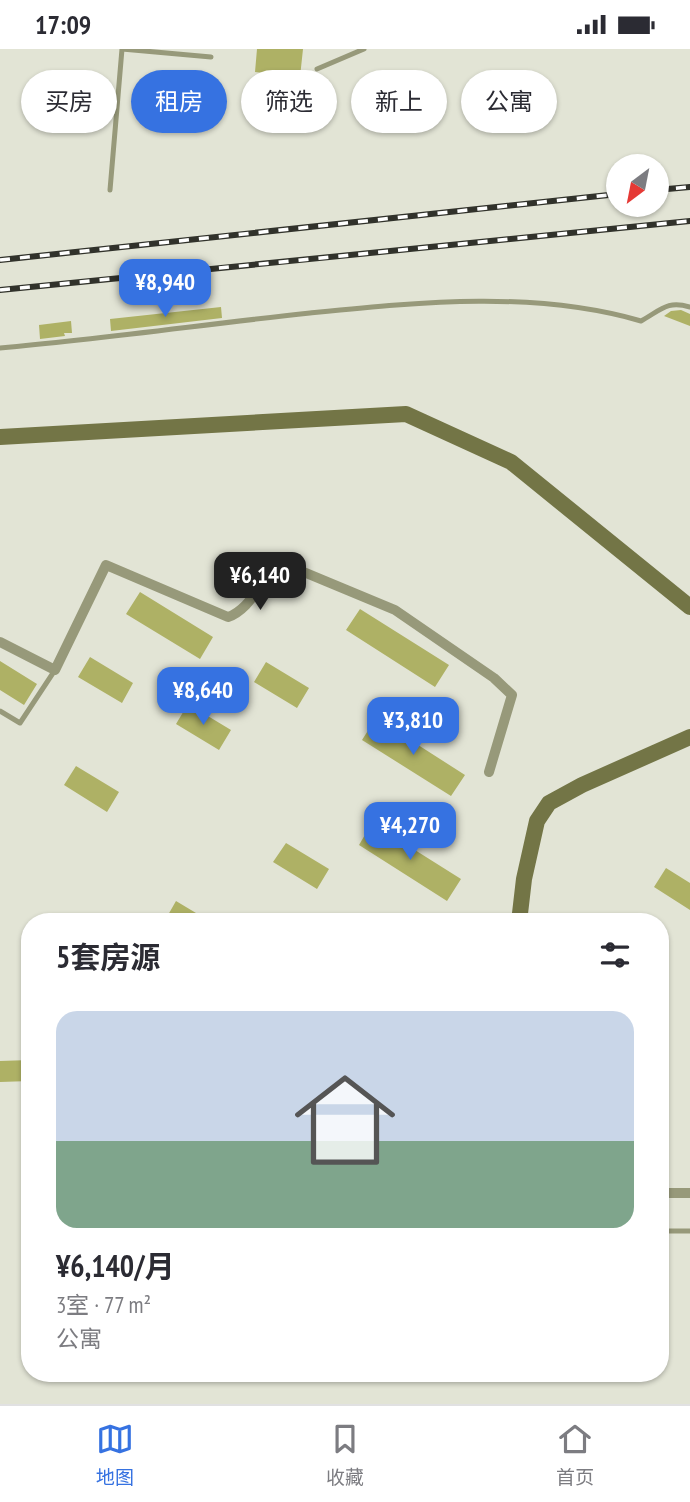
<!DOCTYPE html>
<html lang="zh">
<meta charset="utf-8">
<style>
:root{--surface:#fff;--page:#f7f7f7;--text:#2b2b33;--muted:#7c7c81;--line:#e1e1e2;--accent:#3672e1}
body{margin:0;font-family:"PT Sans Narrow","Noto Sans SC",sans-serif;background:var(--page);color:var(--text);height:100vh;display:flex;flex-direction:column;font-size:26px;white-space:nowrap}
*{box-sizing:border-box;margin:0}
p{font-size:23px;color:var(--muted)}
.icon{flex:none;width:38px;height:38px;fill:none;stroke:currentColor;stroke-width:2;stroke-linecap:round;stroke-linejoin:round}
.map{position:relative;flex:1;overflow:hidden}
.details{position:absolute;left:21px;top:864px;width:648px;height:469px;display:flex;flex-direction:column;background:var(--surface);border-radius:28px;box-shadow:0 2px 5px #0004}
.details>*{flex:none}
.hud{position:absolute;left:21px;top:21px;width:649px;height:63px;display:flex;gap:14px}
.needle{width:46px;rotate:212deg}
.controls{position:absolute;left:606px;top:105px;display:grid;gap:14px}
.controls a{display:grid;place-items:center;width:63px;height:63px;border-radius:50%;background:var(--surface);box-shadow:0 2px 5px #0004;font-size:35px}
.price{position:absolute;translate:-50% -60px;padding:0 16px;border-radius:14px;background:var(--accent);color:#fff;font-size:23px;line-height:46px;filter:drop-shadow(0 2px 4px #0008)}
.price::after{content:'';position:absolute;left:50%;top:42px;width:21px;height:16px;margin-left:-10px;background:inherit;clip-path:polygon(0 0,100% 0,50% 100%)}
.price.on{background:#222;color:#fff}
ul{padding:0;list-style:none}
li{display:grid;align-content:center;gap:14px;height:371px;padding:0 35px}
li span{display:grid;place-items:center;height:217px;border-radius:21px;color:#555}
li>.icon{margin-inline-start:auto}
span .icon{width:126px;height:126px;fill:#fffc;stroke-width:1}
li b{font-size:30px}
h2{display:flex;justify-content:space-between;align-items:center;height:84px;padding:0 35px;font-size:30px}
.tag{padding:0 24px;border-radius:32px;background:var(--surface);box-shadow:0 2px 5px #0004;font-size:24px;line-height:63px}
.tag.on{background:var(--accent);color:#fff}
.status{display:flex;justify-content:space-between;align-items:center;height:49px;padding:0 35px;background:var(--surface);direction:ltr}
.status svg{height:19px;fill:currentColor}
.dock{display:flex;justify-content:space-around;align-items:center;height:98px;border-top:2px solid var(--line);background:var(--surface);font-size:19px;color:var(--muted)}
.dock a{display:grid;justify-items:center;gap:4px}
.dock .on{color:var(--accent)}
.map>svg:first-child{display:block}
.building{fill:#aeb165}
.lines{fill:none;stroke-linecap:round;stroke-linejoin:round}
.lane{stroke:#97997a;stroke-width:5}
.street{stroke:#97997a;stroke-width:10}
.secondary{stroke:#737546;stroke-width:16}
.rail-casing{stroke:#31322b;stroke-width:6}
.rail{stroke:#fff;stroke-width:3.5;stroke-dasharray:10;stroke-linecap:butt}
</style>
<div class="status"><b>17:09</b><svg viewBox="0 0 49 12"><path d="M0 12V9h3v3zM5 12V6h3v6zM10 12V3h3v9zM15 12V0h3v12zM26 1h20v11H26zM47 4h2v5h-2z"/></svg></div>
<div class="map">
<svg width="690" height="1355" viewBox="0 0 690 1355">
<rect width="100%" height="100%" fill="#e2e4d5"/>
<path class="building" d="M257,0H303L300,28L255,23Z
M221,258L222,269L111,282L110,270Z
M671,262L681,261L690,265V277L664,267Z
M71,272L72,284H64L65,287L40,290L39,276Z
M140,543L213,588L200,610L126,565Z
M360,560L449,616L435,638L346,581Z
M90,608L133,634L122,654L78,628Z
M0,612L37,635L24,656L0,641Z
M266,613L309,639L297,659L254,633Z
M188,655L231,681L219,701L176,675Z
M376,669L465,726L451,747L362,691Z
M76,717L119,743L107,763L64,736Z
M372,774L461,830L447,852L359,796Z
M286,794L329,820L317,840L273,813Z
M666,819L690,834V861L654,838Z
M176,852L211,873H164Z
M30,1011V1032L0,1033V1012Z"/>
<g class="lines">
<path class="lane" d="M122,0L211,8
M317,20L364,0
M110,141L122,0
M0,299C104,290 207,275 310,264C420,253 534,241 641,272C661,261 667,251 690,258
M0,662L20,674L55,621
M660,1182H690"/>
<path class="street" d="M0,593L55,621L106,516L228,568C251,560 262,529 282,514L395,561L494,629L512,646L489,723
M660,1144H690"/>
<path class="secondary" d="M0,388L406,365L511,413L690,558
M519,873L524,830L537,772L549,754L582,736L690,688"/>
<defs>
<path id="rail" d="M656,141L690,138
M0,211L618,145
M0,241L690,172"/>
</defs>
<use href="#rail" class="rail-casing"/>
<use href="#rail" class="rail"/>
</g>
</svg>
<div class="controls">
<a><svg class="needle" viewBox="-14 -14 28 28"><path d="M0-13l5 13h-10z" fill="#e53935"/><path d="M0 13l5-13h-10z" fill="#7c7c81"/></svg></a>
</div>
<b class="price" style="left:165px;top:270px">¥8,940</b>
<b class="price on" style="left:260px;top:563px">¥6,140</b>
<b class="price" style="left:203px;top:678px">¥8,640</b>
<b class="price" style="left:413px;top:708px">¥3,810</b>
<b class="price" style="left:410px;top:813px">¥4,270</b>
<div class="hud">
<a class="tag">买房</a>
<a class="tag on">租房</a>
<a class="tag">筛选</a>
<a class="tag">新上</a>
<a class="tag">公寓</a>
</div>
<section class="details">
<h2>5套房源<svg class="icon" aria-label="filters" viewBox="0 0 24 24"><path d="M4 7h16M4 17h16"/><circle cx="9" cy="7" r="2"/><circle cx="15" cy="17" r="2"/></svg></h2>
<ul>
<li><span style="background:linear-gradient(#c9d6e8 60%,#7fa58c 0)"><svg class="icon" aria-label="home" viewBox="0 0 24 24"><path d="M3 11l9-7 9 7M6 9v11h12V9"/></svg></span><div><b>¥6,140/月</b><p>3室 · 77 m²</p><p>公寓</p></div></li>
</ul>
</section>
</div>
<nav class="dock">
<a class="on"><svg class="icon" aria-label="map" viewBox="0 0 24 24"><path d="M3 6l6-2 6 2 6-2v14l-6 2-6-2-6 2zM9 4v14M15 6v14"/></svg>地图</a>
<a><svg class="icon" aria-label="saved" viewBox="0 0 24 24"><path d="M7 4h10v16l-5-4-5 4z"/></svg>收藏</a>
<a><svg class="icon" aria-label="home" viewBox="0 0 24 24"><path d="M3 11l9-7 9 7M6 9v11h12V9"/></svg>首页</a>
</nav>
